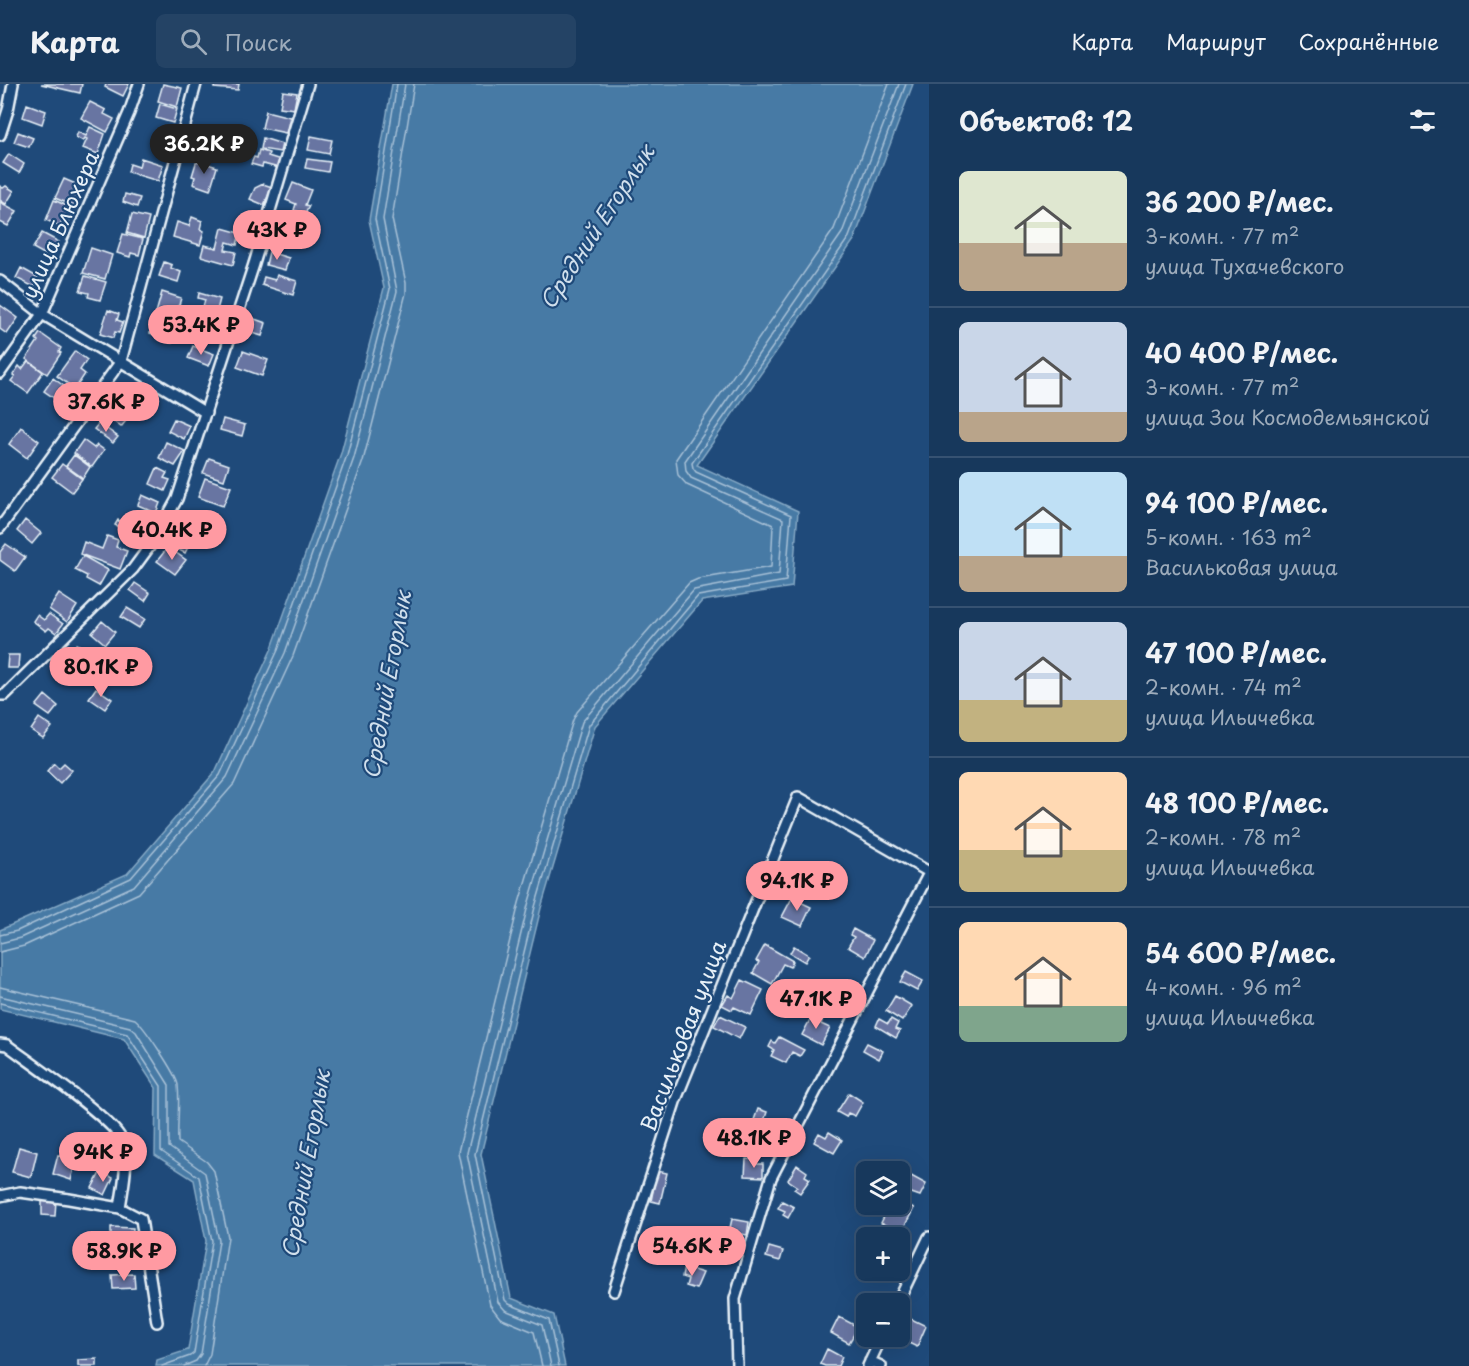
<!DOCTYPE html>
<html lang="ru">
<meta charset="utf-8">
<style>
:root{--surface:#17385c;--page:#244365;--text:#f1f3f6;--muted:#9eacbb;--line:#365272;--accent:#ff9aa2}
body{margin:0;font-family:"Playpen Sans",sans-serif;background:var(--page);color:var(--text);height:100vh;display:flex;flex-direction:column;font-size:22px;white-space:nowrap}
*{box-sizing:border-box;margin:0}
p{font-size:20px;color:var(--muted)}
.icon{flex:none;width:33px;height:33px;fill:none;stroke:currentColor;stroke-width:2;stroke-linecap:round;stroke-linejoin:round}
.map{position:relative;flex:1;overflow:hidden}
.side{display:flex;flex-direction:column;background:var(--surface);width:540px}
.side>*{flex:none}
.tools{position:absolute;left:856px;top:1077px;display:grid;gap:12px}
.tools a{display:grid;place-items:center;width:54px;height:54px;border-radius:9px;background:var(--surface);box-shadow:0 6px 24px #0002,0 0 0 2px var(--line);font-size:30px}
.price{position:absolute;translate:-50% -51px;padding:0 14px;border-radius:21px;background:var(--accent);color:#111;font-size:20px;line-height:39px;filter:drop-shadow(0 2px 3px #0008)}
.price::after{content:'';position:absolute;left:50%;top:36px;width:18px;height:14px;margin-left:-9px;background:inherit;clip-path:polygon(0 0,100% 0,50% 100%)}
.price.selected{background:#222;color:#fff}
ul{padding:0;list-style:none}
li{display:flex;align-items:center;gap:18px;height:150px;padding:0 30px}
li+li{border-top:2px solid var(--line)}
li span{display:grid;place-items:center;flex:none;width:168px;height:120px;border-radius:9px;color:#555}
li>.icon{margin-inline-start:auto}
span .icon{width:72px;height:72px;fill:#fffc;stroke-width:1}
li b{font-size:26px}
h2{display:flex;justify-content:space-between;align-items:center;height:72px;padding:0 30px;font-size:26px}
header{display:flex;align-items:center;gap:36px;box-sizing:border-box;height:84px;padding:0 30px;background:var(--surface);border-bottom:2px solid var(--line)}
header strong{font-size:28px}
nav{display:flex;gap:33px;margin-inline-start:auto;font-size:21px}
.search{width:420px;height:54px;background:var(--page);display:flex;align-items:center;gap:15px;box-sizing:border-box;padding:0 21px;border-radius:9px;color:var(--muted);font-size:22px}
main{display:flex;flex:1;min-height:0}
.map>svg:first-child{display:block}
.water{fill:#477aa5;stroke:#87aac6;stroke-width:1.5}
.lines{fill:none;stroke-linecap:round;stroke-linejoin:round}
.shore{stroke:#a8c1d7;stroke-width:1.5}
.building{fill:#6875a2;stroke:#e8f1f8;stroke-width:1.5}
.street-casing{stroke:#e8f1f8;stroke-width:14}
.street{stroke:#1f4a7a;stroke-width:9}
.labels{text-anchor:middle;stroke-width:4.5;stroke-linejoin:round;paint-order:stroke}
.street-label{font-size:21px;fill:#e8f1f8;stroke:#1f4a7a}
.water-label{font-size:22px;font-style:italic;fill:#d0dfec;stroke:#1f4a7a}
</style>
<header>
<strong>Карта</strong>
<div class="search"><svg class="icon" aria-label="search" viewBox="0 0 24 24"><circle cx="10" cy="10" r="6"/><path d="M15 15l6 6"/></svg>Поиск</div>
<nav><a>Карта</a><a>Маршрут</a><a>Сохранённые</a></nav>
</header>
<main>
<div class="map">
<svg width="929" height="1282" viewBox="0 0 929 1282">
<rect width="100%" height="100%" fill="#1f4a7a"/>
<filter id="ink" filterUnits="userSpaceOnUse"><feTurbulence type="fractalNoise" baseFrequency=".0167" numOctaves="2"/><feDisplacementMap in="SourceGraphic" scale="12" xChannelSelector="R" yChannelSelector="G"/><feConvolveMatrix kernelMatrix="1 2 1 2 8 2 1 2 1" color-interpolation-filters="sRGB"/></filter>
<g filter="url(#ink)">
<path class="water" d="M392,0H913L854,156L697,381L798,427L792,503L702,517L595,642L541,824L481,1070L511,1214L554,1231L565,1282H156L157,1276L188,1266L206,1157L194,1096L155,1071L156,1004L124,955L0,925V846L127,790L215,688L272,564L341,369L384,204L369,136Z"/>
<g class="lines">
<path class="shore" d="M0,851L17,847L131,794L220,691L278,566L347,371L390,205L375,135L397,0
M0,859L20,854L134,802L227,693L285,569L354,374L397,207L383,135L405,0
M0,868L24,862L139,809L234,700L293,572L363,377L406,209V199L392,135L414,0
M0,903L135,935C144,942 176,990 178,1001C180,1020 177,1039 178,1058L207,1078L214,1087L228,1153L210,1270L204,1282
M0,912L130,943L136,948L169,1001V1063L205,1089L219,1157L201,1270L196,1277L184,1282
M0,919L127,950L161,1002V1067L199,1093L212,1157L194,1269L190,1272L162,1282
M542,1282L534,1248L500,1234L490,1221L458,1068L519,819L573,636L577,628L689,499L698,495L771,483L773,441L687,401L678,391L676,375L834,145L889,0
M551,1282L542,1241L505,1226L498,1218L467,1069L528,821L582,638L694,506L779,490L783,435L691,394L686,387L685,377L842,149L899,0
M559,1282L549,1236L509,1220L505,1216L475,1070L535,823L589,641L698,512L786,497L791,431L696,388L693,384L692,379L849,153L906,0"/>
</g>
<path class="building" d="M41,0H82L80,9Z
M106,0H129L123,12L105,3Z
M163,0L182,4L177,23L158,17Z
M215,0H239L238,6L214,4Z
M283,7L297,9L294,25L280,23Z
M90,18L106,26L104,30L114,35L107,48L81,34Z
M27,20L46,27L42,40L23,33Z
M160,20L177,25L173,39L156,34Z
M266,27L290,33L286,49L262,44Z
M90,43L105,50L98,70L83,64L87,55L85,54L83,57L76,53L78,48L86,52Z
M18,48L33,54L29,63L14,58Z
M200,48L226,54L224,65L197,59Z
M311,52L332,56L329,70L308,66Z
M263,54L282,60L280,68L261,65Z
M259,66L269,69L268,72L281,76L279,84L263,80L262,83L251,80L254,73L257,74Z
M9,70L24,80L19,89L3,79Z
M141,74L163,81L158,97L128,88L130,80L139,83Z
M307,75L330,78L328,88L305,84Z
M202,78L217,83L210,106L193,100L195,93L192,92L196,79Z
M64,95L78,101L77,105L81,107L74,122L55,114Z
M293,99L311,106L305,121L309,122L305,130L294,126L296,120L286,116Z
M263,100L272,103L264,121L250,115L255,104Z
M0,102L3,104L6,102L14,107L6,120L0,116Z
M125,110L140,114L137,123L123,118Z
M54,116L74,125L68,140L62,137L60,142L46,136Z
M0,118L17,127L8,142L0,138Z
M132,130L149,134L144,154L127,149Z
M192,133L202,137L200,145L204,147L200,161L173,153L177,138L189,142Z
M222,144L240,149L237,161L227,158L225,166L236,168L233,181L201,172L204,161L217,164Z
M42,149L59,158L51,174L33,164Z
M123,150L143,155L139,171L131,169L130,173L117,169Z
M91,164L112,171L105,195L83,189Z
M269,168L289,174L285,186L266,181Z
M164,178L172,181L171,184L181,188L178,198L159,192Z
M21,184L39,194L34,203L16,194Z
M277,191L297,197L293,211L262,201L264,193L275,196Z
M85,192L106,198L100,216L88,213L89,209L80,207Z
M162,208L181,214L175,235L156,229Z
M199,209L220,215L216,230L202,226L205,216L198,214Z
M0,221L18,234L7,250L0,245Z
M108,226L119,230L117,236L123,238L119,249L115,248L113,254L100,250Z
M205,231L225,238L220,254L199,248Z
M249,233L266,239L262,252L245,247Z
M155,234L178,241L172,259L157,255L158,252L150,249Z
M40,249L61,264L59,268L61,269L47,290L26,275L38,257L36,255Z
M193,262L214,270L209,282L188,274Z
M75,267L87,276L80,286L85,290L75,305L57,292Z
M243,267L268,276L262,292L237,283Z
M28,277L43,288L28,309L11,297L15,292L13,291L19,282L22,285Z
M53,294L72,308L64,321L44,307Z
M113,320L129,333L121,343L105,331Z
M174,335L190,342L184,355L168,347Z
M223,335L245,341L242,352L220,346Z
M99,339L118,353L113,359L94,345Z
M21,343L39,357L27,374L9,360Z
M83,356L94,364L97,361L104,366L92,383L74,369Z
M166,358L185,367L175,382L159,374Z
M74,371L90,383L83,394L66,382Z
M209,374L229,381L224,396L203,389Z
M62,380L82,395L72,408L52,393Z
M157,384L167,389L164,394L170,396L165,407L150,400Z
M205,394L231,403L223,422L198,413Z
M142,411L160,419L156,429L138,421Z
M188,431L208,444L200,455L180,442Z
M129,432L148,446L142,457L115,441L118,436L125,439Z
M25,436L41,449L32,460L17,447Z
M175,449L191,457L185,469L169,461Z
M107,452L118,456L116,463L127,467L120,485L80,470L84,458L102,465Z
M6,460L25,473L15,487L0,476V468Z
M168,463L186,476L175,490L157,477Z
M83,472L108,486L99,502L86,495L87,492L75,486Z
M135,499L150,509L145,517L130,506Z
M59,510L77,522L67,538L49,525Z
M127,524L145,535L139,544L121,533Z
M49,530L63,540L56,549L49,544L46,547L33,537L37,531L44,536Z
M102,537L115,548L105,560L92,549Z
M77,560L93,570L85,581L70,571Z
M8,571H19L18,584H7Z
M96,604L112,615L105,625L89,614Z
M45,611L58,622L50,632L36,622Z
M39,634L52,643L43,654L31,646Z
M54,679L59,684L64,679L72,686L60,699L47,687Z
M814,785L826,791L815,812L797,802L804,789L810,793Z
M792,814L811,823L802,842L782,833Z
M853,845L873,856L865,873L848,863L854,853L850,851Z
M765,861L793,877L790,883L783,880L772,900L753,889L759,878L756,877Z
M794,862L809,871L805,878L790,869Z
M906,888L923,897L917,907L900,898Z
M742,896L763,906L751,931L734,923L732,926L722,921L728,911L733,914Z
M895,912L912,922L902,937L886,927Z
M813,930L823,935L821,940L830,944L821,961L802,951Z
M720,931L745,943L739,955L714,942Z
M879,935L888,940L891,935L898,939L895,945L900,947L896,954L876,942Z
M779,953L804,966L800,972L792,968L786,979L771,972L774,966L769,963L772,957L775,959Z
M867,959L883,967L879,975L863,966Z
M849,1009L863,1018L855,1032L848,1029L846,1033L837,1028Z
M758,1025L767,1028L764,1037L782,1044L777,1056L750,1047Z
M829,1048L842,1056L834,1069L814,1058L819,1049L826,1053Z
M19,1063L37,1068L31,1093L12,1088Z
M58,1071L76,1077L71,1096L53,1090Z
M746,1075H755L756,1080H763V1093L745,1092Z
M797,1081L807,1088L805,1092L810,1095L800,1109L794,1105L797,1102L788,1096Z
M101,1087L113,1094L105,1111L92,1104Z
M657,1087L667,1089L660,1119L651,1117Z
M902,1087L926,1100L920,1112L900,1105V1091Z
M42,1116H56L55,1132L42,1131Z
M782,1117L794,1123L788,1134L783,1131L785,1127L778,1124Z
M900,1117L914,1124L901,1149L881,1139L890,1120H900Z
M732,1135L749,1138L747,1151L729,1148Z
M111,1143L133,1144L132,1169H111Z
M769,1163L783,1167L780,1177L766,1173Z
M684,1183L703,1189L696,1205L686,1202L688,1195L682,1193Z
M134,1190L135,1204L113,1205L112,1191Z
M905,1232L926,1242L917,1263L896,1253L900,1252V1244Z
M839,1233L858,1243L849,1259L831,1249Z
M827,1265L842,1273L838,1282H825L820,1280Z
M97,1275V1282H78V1276Z"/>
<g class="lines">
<defs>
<path id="street" d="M0,51L8,26L13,0
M0,197L42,230L206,329
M0,289L42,230L129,29L139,0
M0,444L121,277L196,0
M0,611H5L133,485L155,455L177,415L254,180L308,0
M0,960L7,961C28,977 113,1035 121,1055C130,1077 123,1101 120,1124
M0,1112L20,1108L69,1115L120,1124L141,1135L157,1238
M614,1207L675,1018L798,713L929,788
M897,1220L929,1153
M870,1277L881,1282
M737,1282L735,1215L771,1094L929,789
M868,1282L882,1252"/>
</defs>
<use href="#street" class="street-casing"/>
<use href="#street" class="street"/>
</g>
</g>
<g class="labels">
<g class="street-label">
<text transform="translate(61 141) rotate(-66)" y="7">улица Блюхера</text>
<text transform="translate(684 952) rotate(-69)" y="7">Васильковая улица</text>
</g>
<g class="water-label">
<text transform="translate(597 143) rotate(-57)" y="8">Средний Егорлык</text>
<text transform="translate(387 601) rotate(-80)" y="8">Средний Егорлык</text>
<text transform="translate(306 1080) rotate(-80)" y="8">Средний Егорлык</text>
</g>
</g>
</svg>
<div class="tools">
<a><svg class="icon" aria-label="layers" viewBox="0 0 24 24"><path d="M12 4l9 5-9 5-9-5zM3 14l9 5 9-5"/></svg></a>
<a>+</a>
<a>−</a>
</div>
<b class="price selected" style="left:204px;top:91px">36.2K ₽</b>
<b class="price" style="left:277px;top:177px">43K ₽</b>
<b class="price" style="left:201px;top:272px">53.4K ₽</b>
<b class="price" style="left:106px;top:349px">37.6K ₽</b>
<b class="price" style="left:172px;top:477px">40.4K ₽</b>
<b class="price" style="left:101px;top:614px">80.1K ₽</b>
<b class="price" style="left:797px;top:828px">94.1K ₽</b>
<b class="price" style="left:816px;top:946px">47.1K ₽</b>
<b class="price" style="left:754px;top:1085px">48.1K ₽</b>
<b class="price" style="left:103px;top:1099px">94K ₽</b>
<b class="price" style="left:692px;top:1193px">54.6K ₽</b>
<b class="price" style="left:124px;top:1198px">58.9K ₽</b>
</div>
<section class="side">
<h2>Объектов: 12<svg class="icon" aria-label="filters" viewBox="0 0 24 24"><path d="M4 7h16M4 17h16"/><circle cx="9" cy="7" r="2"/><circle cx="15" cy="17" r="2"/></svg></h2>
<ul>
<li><span style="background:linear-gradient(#dfe7d0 60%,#b9a48a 0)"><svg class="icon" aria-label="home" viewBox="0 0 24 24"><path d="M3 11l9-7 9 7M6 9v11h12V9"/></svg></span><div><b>36 200 ₽/мес.</b><p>3-комн. · 77 m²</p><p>улица Тухачевского</p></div></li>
<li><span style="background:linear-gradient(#c9d6e8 75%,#b9a48a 0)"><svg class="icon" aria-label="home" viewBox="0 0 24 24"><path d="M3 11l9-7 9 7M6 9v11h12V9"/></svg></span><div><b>40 400 ₽/мес.</b><p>3-комн. · 77 m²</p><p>улица Зои Космодемьянской</p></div></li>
<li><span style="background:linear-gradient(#bfe0f5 70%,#b9a48a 0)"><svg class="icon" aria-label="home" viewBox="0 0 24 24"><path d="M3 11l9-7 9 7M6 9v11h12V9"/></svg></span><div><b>94 100 ₽/мес.</b><p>5-комн. · 163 m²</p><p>Васильковая улица</p></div></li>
<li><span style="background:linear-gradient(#c9d6e8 65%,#c2b280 0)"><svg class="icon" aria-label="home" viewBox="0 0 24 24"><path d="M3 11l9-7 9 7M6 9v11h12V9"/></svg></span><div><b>47 100 ₽/мес.</b><p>2-комн. · 74 m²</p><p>улица Ильичевка</p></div></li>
<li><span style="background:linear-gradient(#ffd9b3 65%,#c2b280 0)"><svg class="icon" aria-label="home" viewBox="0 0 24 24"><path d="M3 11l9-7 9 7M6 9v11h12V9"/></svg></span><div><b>48 100 ₽/мес.</b><p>2-комн. · 78 m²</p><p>улица Ильичевка</p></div></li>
<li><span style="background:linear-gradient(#ffd9b3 70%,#7fa58c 0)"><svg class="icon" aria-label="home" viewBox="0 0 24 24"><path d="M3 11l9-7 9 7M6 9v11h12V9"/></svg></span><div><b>54 600 ₽/мес.</b><p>4-комн. · 96 m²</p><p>улица Ильичевка</p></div></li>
</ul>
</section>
</main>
